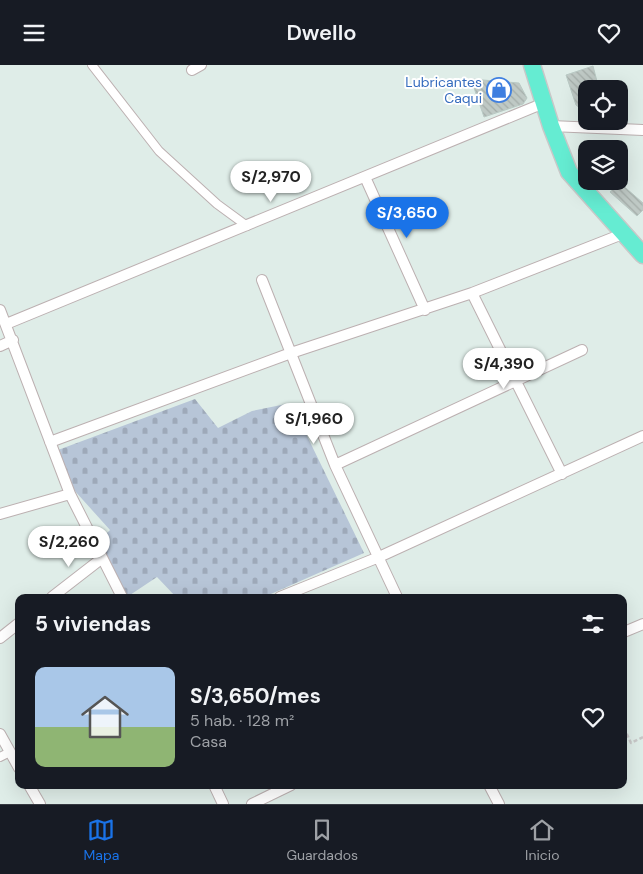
<!DOCTYPE html>
<html lang="es">
<meta charset="utf-8">
<style>
:root{--surface:#171b24;--page:#242831;--text:#f1f3f6;--muted:#9ea1a6;--line:#363941;--accent:#1a73e8}
body{margin:0;font-family:"DM Sans",sans-serif;background:var(--page);color:var(--text);height:100vh;display:flex;flex-direction:column;font-size:19px;white-space:nowrap}
*{box-sizing:border-box;margin:0}
p{font-size:16px;color:var(--muted)}
.icon{flex:none;width:28px;height:28px;fill:none;stroke:currentColor;stroke-width:2;stroke-linecap:round;stroke-linejoin:round}
.map{position:relative;flex:1;overflow:hidden}
.drawer{position:absolute;left:15px;top:529px;width:612px;height:195px;display:flex;flex-direction:column;background:var(--surface);border-radius:10px;box-shadow:0 5px 20px #0002}
.drawer>*{flex:none}
.controls{position:absolute;left:578px;top:15px;display:grid;gap:10px}
.controls a{display:grid;place-items:center;width:50px;height:50px;border-radius:10px;background:var(--surface);box-shadow:0 5px 20px #0002;font-size:25px}
.price{position:absolute;translate:-50% -42px;padding:0 11px;border-radius:18px;background:#fff;color:#222;font-size:16px;line-height:32px;filter:drop-shadow(0 1px 2px #0008)}
.price::after{content:'';position:absolute;left:50%;top:30px;width:15px;height:11px;margin-left:-8px;background:inherit;clip-path:polygon(0 0,100% 0,50% 100%)}
.price.active{background:var(--accent);color:#fff}
ul{padding:0;list-style:none}
li{display:flex;align-items:center;gap:15px;height:125px;padding:0 20px}
li span{display:grid;place-items:center;flex:none;width:140px;height:100px;border-radius:10px;color:#555}
li>.icon{margin-inline-start:auto}
span .icon{width:60px;height:60px;fill:#fffc;stroke-width:1}
li b{font-size:21px}
h2{display:flex;justify-content:space-between;align-items:center;height:60px;padding:0 20px;font-size:21px}
header{display:flex;justify-content:space-between;align-items:center;height:65px;padding:0 20px;background:var(--surface);font-size:22px;font-weight:600}
.tabs{display:flex;justify-content:space-around;align-items:center;height:70px;border-top:1px solid var(--line);background:var(--surface);font-size:14px;color:var(--muted)}
.tabs a{display:grid;justify-items:center;gap:2px}
.tabs .active{color:var(--accent)}
.map>svg:first-child{display:block}
.cemetery{fill:url(#cemetery-stones)}
.building{fill:url(#building-back-hatch);stroke:#b9c9c4}
.lines{fill:none;stroke-linecap:round;stroke-linejoin:round}
.pedestrian-casing{stroke:#bcb0b1;stroke-width:10}
.minor-casing{stroke:#bcb0b1;stroke-width:12}
.primary-casing{stroke:#c8c8c8;stroke-width:19}
.path{stroke:#c8c8c8;stroke-width:2.5;stroke-dasharray:4 2.5;stroke-linecap:butt}
.pedestrian{stroke:#fff;stroke-width:8}
.minor{stroke:#fff;stroke-width:10}
.primary{stroke:#65ecd2;stroke-width:16}
.labels{text-anchor:middle;stroke-width:4;stroke-linejoin:round;paint-order:stroke}
.shop-label{font-size:14px;fill:#366cbe;stroke:#fff;text-anchor:end}
</style>
<header><svg class="icon" aria-label="menu" viewBox="0 0 24 24"><path d="M4 6h16M4 12h16M4 18h16"/></svg>Dwello<svg class="icon" aria-label="heart" viewBox="0 0 24 24"><path d="M12 20l-8-8c-3-5 5-10 8-4 3-6 11-1 8 4z"/></svg></header>
<div class="map">
<svg width="643" height="739" viewBox="0 0 643 739">
<defs>
<pattern id="cemetery-stones" width="16" height="16" patternUnits="userSpaceOnUse" patternTransform="scale(1.25)"><rect width="16" height="16" fill="#b7c5d7"/><path d="M2 7V4a2 2 0 0 1 4 0v3zM10 15v-3a2 2 0 0 1 4 0v3z" fill="#9ea9b9"/></pattern>
<pattern id="building-back-hatch" width="6" height="6" patternUnits="userSpaceOnUse" patternTransform="scale(1.25)"><rect width="6" height="6" fill="#bfc9c5"/><path d="M-1 5l2 2M0 0l6 6M5-1l2 2" fill="none" stroke="#a4ada9"/></pattern>
</defs>
<rect width="100%" height="100%" fill="#dfede8"/>
<path class="cemetery" d="M195,334L218,363L252,346L291,338L364,488L264,532H176L157,512L127,532L98,477L110,465L74,425L58,385Z"/>
<path class="building" d="M593,1L599,24H586V48L576,40L566,10Z
M471,14L519,18L527,33L523,39L484,52Z
M619,117L643,138V145L637,151L610,127Z"/>
<g class="lines">
<defs>
<path id="pedestrian" d="M92,0L159,86L217,139L247,161
M0,692L10,687"/>
<path id="minor" d="M192,5L201,0
M551,61L643,65
M365,112L425,245
M262,215L335,400L397,532
M472,228L562,409
M0,245L70,429L122,532
M6,259L544,38
M0,281L13,275
M50,377L291,288L472,228L625,168
M335,400L582,285
M0,449L70,429
M52,532L101,494
M280,532L379,492L643,371
M624,567L643,559
M0,573L19,558
M0,669L19,703
M29,720L40,739
M214,720L223,739
M489,720L499,739
M252,739L291,720"/>
<path id="primary" d="M532,0L551,61L569,107L643,190"/>
</defs>
<use href="#pedestrian" class="pedestrian-casing"/>
<use href="#minor" class="minor-casing"/>
<use href="#primary" class="primary-casing"/>
<path class="path" d="M624,663L631,678L643,672"/>
<use href="#pedestrian" class="pedestrian"/>
<use href="#minor" class="minor"/>
<use href="#primary" class="primary"/>
</g>
<defs>
<symbol id="shop-ring" viewBox="-11 -11 22 22"><circle r="9.5" fill="#fff" stroke="#3f7fe0" stroke-width="1.5"/><path d="M-5-2.5h2.3a2.7 3.5 0 0 1 5.4 0H5L5.5 6h-11ZM-1.5-2.5h3a1.5 2.3 0 0 0-3 0Z" fill="#3f7fe0"/></symbol>
</defs>
<g fill-rule="evenodd">
<use href="#shop-ring" x="485" y="11" width="28" height="28"/>
</g>
<g class="labels">
<g class="shop-label">
<text x="482" y="22">Lubricantes<tspan x="482" dy="16">Caqui</tspan></text>
</g>
</g>
</svg>
<div class="controls">
<a><svg class="icon" aria-label="locate" viewBox="0 0 24 24"><circle cx="12" cy="12" r="6"/><path d="M12 2v4M12 18v4M2 12h4M18 12h4"/></svg></a>
<a><svg class="icon" aria-label="layers" viewBox="0 0 24 24"><path d="M12 4l9 5-9 5-9-5zM3 14l9 5 9-5"/></svg></a>
</div>
<b class="price" style="left:271px;top:138px">S/2,970</b>
<b class="price active" style="left:407px;top:174px">S/3,650</b>
<b class="price" style="left:504px;top:325px">S/4,390</b>
<b class="price" style="left:314px;top:380px">S/1,960</b>
<b class="price" style="left:69px;top:503px">S/2,260</b>
<section class="drawer">
<h2>5 viviendas<svg class="icon" aria-label="filters" viewBox="0 0 24 24"><path d="M4 7h16M4 17h16"/><circle cx="9" cy="7" r="2"/><circle cx="15" cy="17" r="2"/></svg></h2>
<ul>
<li><span style="background:linear-gradient(#a9c7e8 60%,#8fb573 0)"><svg class="icon" aria-label="home" viewBox="0 0 24 24"><path d="M3 11l9-7 9 7M6 9v11h12V9"/></svg></span><div><b>S/3,650/mes</b><p>5 hab. · 128 m²</p><p>Casa</p></div><svg class="icon" aria-label="heart" viewBox="0 0 24 24"><path d="M12 20l-8-8c-3-5 5-10 8-4 3-6 11-1 8 4z"/></svg></li>
</ul>
</section>
</div>
<nav class="tabs">
<a class="active"><svg class="icon" aria-label="map" viewBox="0 0 24 24"><path d="M3 6l6-2 6 2 6-2v14l-6 2-6-2-6 2zM9 4v14M15 6v14"/></svg>Mapa</a>
<a><svg class="icon" aria-label="saved" viewBox="0 0 24 24"><path d="M7 4h10v16l-5-4-5 4z"/></svg>Guardados</a>
<a><svg class="icon" aria-label="home" viewBox="0 0 24 24"><path d="M3 11l9-7 9 7M6 9v11h12V9"/></svg>Inicio</a>
</nav>
